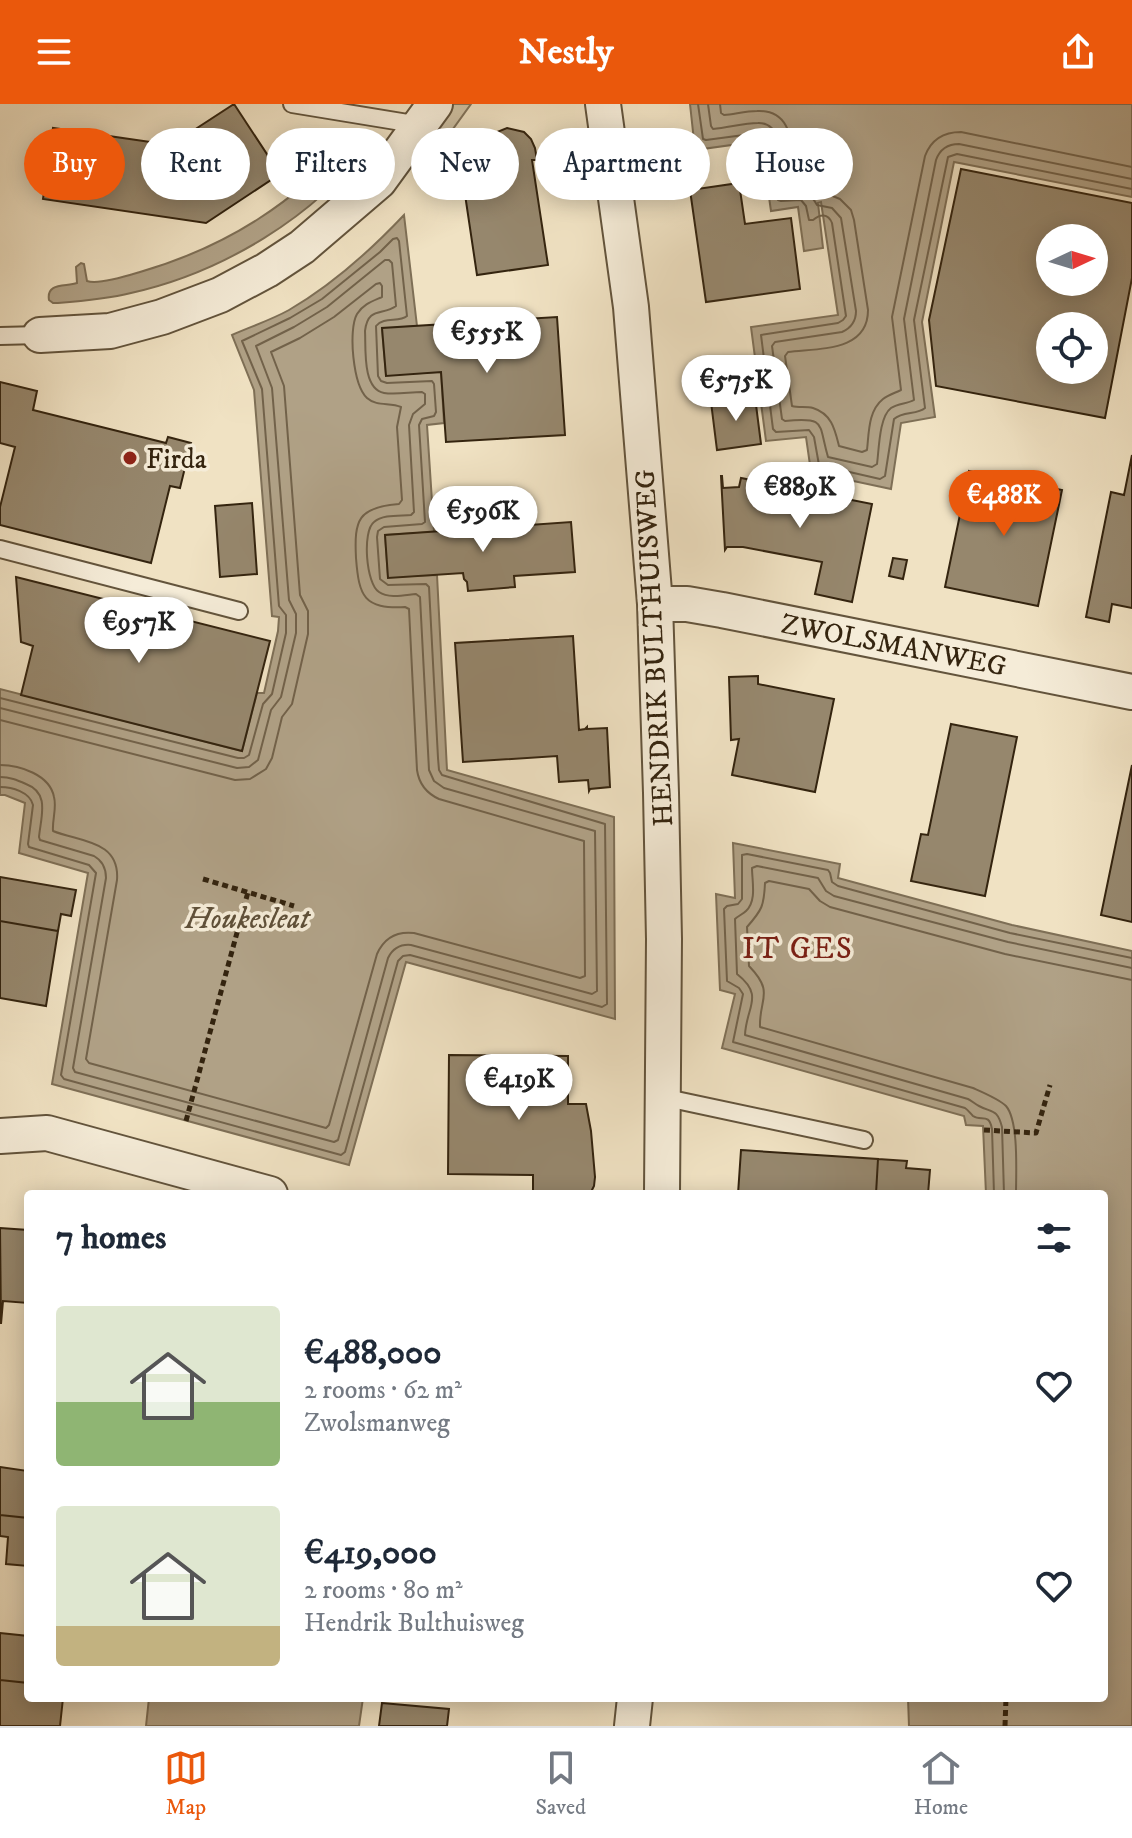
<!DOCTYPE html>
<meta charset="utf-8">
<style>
:root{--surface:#fff;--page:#f6f6f7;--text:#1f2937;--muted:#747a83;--line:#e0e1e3;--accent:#ea580c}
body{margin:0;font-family:"IM FELL DW Pica",serif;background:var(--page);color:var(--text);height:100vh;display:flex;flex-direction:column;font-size:30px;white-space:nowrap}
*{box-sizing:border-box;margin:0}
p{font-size:26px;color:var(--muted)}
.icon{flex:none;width:44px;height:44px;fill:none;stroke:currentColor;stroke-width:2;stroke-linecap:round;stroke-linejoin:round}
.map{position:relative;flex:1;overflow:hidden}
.sheet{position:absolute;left:24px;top:1086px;width:1084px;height:512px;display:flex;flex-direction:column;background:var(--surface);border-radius:8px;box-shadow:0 4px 20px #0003}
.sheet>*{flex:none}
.banner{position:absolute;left:24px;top:24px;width:1084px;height:72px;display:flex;gap:16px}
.needle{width:52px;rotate:86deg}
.fabs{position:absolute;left:1036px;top:120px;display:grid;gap:16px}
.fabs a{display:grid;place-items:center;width:72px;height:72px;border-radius:50%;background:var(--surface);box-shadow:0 4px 20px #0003;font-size:40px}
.price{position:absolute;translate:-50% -68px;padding:0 18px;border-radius:28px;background:#fff;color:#222;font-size:26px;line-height:52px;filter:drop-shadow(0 2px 4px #0008)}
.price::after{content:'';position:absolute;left:50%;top:48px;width:24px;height:18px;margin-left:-12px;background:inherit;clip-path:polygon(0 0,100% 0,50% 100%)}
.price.active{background:var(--accent);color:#fff}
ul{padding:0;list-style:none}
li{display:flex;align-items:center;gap:24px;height:200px;padding:0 32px}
li span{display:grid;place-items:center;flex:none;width:224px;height:160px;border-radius:8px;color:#555}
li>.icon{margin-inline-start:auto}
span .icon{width:96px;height:96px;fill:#fffc;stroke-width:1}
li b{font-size:34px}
h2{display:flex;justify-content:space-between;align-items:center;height:96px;padding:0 32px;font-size:34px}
.chip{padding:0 28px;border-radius:36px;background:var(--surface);box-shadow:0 4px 20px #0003;font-size:28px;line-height:72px}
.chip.active{background:var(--accent);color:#fff}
header{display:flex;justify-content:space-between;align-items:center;height:104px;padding:0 32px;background:var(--accent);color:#fff;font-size:36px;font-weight:800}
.tab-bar{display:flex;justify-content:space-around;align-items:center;height:112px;border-top:2px solid var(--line);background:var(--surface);font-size:22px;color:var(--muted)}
.tab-bar a{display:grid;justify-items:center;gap:4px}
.tab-bar .active{color:var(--accent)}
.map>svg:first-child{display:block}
.green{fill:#d0c2a4;stroke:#82735a;stroke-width:2}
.water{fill:#b0a186;stroke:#7e6f56;stroke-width:2}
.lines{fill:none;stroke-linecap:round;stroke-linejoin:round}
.shore{stroke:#72624a;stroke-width:2}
.building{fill:#96876d;stroke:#34240f;stroke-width:2;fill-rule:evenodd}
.service-casing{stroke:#63543c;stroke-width:20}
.minor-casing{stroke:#63543c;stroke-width:38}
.path{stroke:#34240f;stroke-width:5;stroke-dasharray:6 4;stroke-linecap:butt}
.service{stroke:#f5ecd8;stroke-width:16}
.minor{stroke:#f5ecd8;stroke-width:34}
.poi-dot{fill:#8f2418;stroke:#f5ecd8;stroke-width:3}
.labels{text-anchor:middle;stroke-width:7;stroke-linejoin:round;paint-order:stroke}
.poi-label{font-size:28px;fill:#34240f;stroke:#f5ecd8;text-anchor:start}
.street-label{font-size:28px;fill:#34240f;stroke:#f5ecd8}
.water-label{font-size:30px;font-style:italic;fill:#5f5039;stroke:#f5ecd8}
.neighbourhood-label{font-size:30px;letter-spacing:2px;fill:#7a1f14;stroke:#f5ecd8}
</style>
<header><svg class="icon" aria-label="menu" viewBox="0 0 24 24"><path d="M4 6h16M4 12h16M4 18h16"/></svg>Nestly<svg class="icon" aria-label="share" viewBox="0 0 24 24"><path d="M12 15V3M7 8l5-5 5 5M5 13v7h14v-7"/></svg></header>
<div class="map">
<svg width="1132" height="1622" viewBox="0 0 1132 1622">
<rect width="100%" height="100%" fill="#f0e2c3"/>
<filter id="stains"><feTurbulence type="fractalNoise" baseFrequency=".0025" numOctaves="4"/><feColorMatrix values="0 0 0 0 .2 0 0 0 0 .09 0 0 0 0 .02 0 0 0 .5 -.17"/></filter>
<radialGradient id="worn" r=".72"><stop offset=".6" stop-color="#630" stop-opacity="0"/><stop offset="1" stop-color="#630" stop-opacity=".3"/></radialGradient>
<path class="green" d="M449,0H471L419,72L418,40Z"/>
<path class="water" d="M690,0H1132V93L954,58L922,218L935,313L901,319L891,385L811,368L806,333L766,337L751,223L838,211L821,98L818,99L823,144L804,147L798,103L771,107L761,37L695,46Z
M360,29L366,31L370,38C316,113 221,169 131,189C107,195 83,197 58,199H53L49,196C46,178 66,183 77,179L76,163L81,159L84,160L87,177C99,181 127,172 140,168C226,143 295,99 354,32Z
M404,111L417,222L382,225L386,271L441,268L444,319L427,321L434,428L385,431L388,473L437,471L447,666L614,713L615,915L406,858L349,1061L52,980L88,769L19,749L25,699L5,691H0V585L242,647L257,589H264L278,527L279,513L272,512L254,286L232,231C250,223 271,216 289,206C332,181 370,147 404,111Z
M733,739L840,760L838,774L1012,821L1132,847V1622H909L908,1594H1104V1090H986L983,1022L966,1021L964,1012L722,944L735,890L720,886L716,790L735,794Z
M149,1594H363L359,1622H146Z"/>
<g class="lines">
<path class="shore" d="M698,0L703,35L706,36L759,29L765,30L769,37L778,96L781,97L801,96L806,102L809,116H813C820,110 828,109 832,119L846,212L843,216L838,219L761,231L773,325L776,328L809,326L814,333L819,361L880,375L885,372L894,315C903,307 917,311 925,304L914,216L948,53L957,50L1132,85
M708,0L711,22L713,25C728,24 743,19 758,19C786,18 782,65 786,84C802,89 807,83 817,101L832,104L841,114L856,207C856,217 851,224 842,228L775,238L772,242L782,315L785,317C827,313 818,319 828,353L872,363L877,360C879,346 879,313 891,304C898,299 907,300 914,296L904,215L936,56C940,45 947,40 959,40L1132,75
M720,0L721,9L724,11C735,10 746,7 757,7C795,5 791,46 797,72L812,77L825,89L840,95L851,106L854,116L868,206C868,248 819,244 788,248L785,252L792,302C799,304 806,302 813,304C832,310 835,326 839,342L862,348L867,346C869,329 868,307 883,295C888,291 895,289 901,286L892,213L925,52C931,36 943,28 961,28L1132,63
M0,594L238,654H244L249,651L263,600L272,590L286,529V511L279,502L262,285L242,237L290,214L322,195L380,148L393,135L397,134L399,137L407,212C399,219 384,212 376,222L378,272L381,277L387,279L432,277L434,280L436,308L434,312L422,315L419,321L425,418L422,420L384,423L378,427L377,433L380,475L388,481L426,480L429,483L438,654L439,666L442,671L605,720L607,900L602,903L410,851L403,852L398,857L345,1048L341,1051L64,975L61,971L96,769L89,761L29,743L28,740L33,701C30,688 12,683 0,683
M0,604L237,664L249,663L258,656L271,606L281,593L296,529V510L289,496L272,284L256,242L294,223L327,203L385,156H389L392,159L396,202C383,212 368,202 365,227C366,244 362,285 384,289C396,291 410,288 422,288L425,290V300L413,310L409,321L414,408L411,411C400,412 383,410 374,418C362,427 366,480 379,488C389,495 405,491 416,490L420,493L429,666L434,677L444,684L595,727L597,887L592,890L411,841C400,840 393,844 388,854L338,1036L334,1038L75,968L73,964L106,774C106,764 103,757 94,752L40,736L39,733C41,712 50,689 26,680C17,676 10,673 0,673
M0,616L235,676L250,675L266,665L272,654L282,613L292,600L308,530V507L300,491L284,282L271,248L300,234L334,213L376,180L380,179L382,182V193C373,197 363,200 357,210C348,226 353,281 367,294C377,303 390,298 401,303L397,323L402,396L399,400C358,403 354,416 356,454C359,493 364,505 405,503L409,505L417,666C419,680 426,689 439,695L584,737L585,872L580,874L414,829C396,827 384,834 377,850L329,1021L326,1024L89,959L86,955L117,776C120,736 80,738 53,727C52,716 57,704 54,693C50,671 20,661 0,661
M994,1090L992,1025C989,1008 981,1018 973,1012C970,1009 968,1006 965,1004L733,938L743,890L739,884L727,877L724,805L727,802L738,800L742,795V751L747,750L828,766L830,769L832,778L838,782L1010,829L1132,854
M1004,1090L1002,1023C997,1004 992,1009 979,1002C975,1000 972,997 968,995L745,931C746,903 765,892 737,870L735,815C738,812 743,810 746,807C757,797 752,777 752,764L757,762L818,774L826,787L834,792L1008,838L1132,864
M1016,1090C1016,1069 1019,1017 1006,1002C999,995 982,988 973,984L760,923C759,894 775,889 749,862L747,823C762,806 764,802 765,779L769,777L809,785L820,797L830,803L1005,850L1132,876"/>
</g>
<path class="building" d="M234,0L280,70L206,119L43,95L53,24L171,41Z
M507,24L524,28L531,35L535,44L537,56H532L548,161L477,171L463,77L485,74L482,48L485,39L492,30Z
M961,65L1132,99V174L1105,314L936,282L929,216ZM1050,134H1094V178H1050ZM1050,222H1094V266H1050Z
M739,79L745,120L791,114L800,185L706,198L690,86Z
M557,213L565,331L446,338L441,268L386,272L382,224Z
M0,278L37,287L33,306L166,339L168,333L191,339L180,384L170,382L151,459L0,421V403L15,343L0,339Z
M755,293L761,340L717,346L711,298Z
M1132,351V504L1112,500L1109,518L1086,513L1111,388L1124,391Z
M969,367L1062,386L1038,502L945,483Z
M721,372H722L723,384L739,383L741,374L872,400L852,498L815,490L822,458L743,443H727L725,446Z
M252,399L257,470L220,473L215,402Z
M571,418L575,468L514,472L515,483L468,487L467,478L464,475L463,469L388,474L385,431Z
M893,454L907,456L903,475L889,472Z
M16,473L270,537L242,647L21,591L33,542L21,538Z
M573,532L579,626L585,625L587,623V625L607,624L610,683L590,685L589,687L588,676L559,678L557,652L463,658L455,539Z
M758,572V580L834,595L815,688L732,671L739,635L731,636L729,573Z
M951,620L1017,633L985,792L911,777L921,730L928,731Z
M1132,661V818L1101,811Z
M0,773L76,786L71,812L61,810L58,827L0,817Z
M0,817L58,827L46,902L0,894Z
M449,951L568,952V1000H586L591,1027L595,1073L594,1082L590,1090H533V1071L448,1070Z
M741,1046L878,1055L876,1090H738Z
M878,1055L907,1057L906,1064L930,1066L928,1090H876Z
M0,1124L28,1126V1199L3,1197L1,1220Z
M0,1363L28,1367V1414L0,1411Z
M0,1411L28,1414V1462L6,1460L8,1433L0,1432Z
M0,1529L28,1532V1579L0,1576Z
M0,1576L28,1579V1594H63L60,1622H0Z
M382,1599L449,1605L447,1622H379Z"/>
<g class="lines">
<defs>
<path id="service" d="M292,0L420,21
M0,232L40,231
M0,445L239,507
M662,993L864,1036"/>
<path id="minor" d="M603,0L631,203L655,500L661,689L664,835L662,1090
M40,231L110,227L162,213L220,191L267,166L302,143L379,77L435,0
M655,500H687L722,506L1132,588
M0,1032L47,1029L270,1090
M632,1622L635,1594"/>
</defs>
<use href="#service" class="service-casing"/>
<use href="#minor" class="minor-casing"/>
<path class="path" d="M203,775L294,802
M186,1017L248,788
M984,1026L1036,1029L1050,981
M1005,1622L1006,1594"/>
<use href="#service" class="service"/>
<use href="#minor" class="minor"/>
</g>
<circle class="poi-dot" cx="130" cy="354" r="8"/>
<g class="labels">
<g class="poi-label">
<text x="146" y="364">Firda</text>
</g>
<g class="street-label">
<text transform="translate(894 540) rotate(11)" y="10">ZWOLSMANWEG</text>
<text transform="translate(653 544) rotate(-93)" y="10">HENDRIK BULTHUISWEG</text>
</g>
<g class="water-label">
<text x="247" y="824">Houkesleat</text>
</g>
<g class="neighbourhood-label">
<text x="798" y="854">IT GES</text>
</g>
</g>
<rect width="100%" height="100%" filter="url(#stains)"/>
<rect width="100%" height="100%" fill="url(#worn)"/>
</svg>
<div class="fabs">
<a><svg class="needle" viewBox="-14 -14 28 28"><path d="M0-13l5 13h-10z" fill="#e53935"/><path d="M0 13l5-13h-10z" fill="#747a83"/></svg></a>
<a><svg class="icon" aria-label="locate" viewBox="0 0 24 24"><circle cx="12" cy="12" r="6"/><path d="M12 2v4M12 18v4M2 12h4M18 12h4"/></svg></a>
</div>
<b class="price" style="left:487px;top:271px">€555K</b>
<b class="price" style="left:736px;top:319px">€575K</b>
<b class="price" style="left:800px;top:426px">€889K</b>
<b class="price active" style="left:1004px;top:434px">€488K</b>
<b class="price" style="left:483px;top:450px">€596K</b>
<b class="price" style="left:139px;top:561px">€957K</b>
<b class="price" style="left:519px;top:1018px">€419K</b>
<div class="banner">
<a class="chip active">Buy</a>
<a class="chip">Rent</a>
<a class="chip">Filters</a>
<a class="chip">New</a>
<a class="chip">Apartment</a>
<a class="chip">House</a>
</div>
<section class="sheet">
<h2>7 homes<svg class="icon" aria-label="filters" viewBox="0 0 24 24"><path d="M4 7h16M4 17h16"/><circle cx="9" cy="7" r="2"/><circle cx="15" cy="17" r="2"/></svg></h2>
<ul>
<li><span style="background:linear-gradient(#dfe7d0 60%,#8fb573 0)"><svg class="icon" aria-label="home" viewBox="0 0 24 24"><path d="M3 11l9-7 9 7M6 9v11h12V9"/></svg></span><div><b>€488,000</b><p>2 rooms · 62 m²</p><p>Zwolsmanweg</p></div><svg class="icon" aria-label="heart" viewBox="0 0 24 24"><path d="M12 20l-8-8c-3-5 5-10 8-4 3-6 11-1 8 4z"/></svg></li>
<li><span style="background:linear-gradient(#dfe7d0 75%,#c2b280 0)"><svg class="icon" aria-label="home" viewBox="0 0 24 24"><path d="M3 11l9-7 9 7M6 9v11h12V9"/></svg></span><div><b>€419,000</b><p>2 rooms · 80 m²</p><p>Hendrik Bulthuisweg</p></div><svg class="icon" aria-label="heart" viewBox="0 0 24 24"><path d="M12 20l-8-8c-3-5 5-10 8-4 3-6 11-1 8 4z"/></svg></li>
</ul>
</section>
</div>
<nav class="tab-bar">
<a class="active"><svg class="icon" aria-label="map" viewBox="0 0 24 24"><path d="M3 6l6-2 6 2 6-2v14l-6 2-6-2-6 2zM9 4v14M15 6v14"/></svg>Map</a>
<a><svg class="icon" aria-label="saved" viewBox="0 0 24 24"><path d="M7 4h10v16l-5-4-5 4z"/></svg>Saved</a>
<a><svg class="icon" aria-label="home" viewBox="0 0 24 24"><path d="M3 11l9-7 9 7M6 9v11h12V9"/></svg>Home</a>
</nav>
